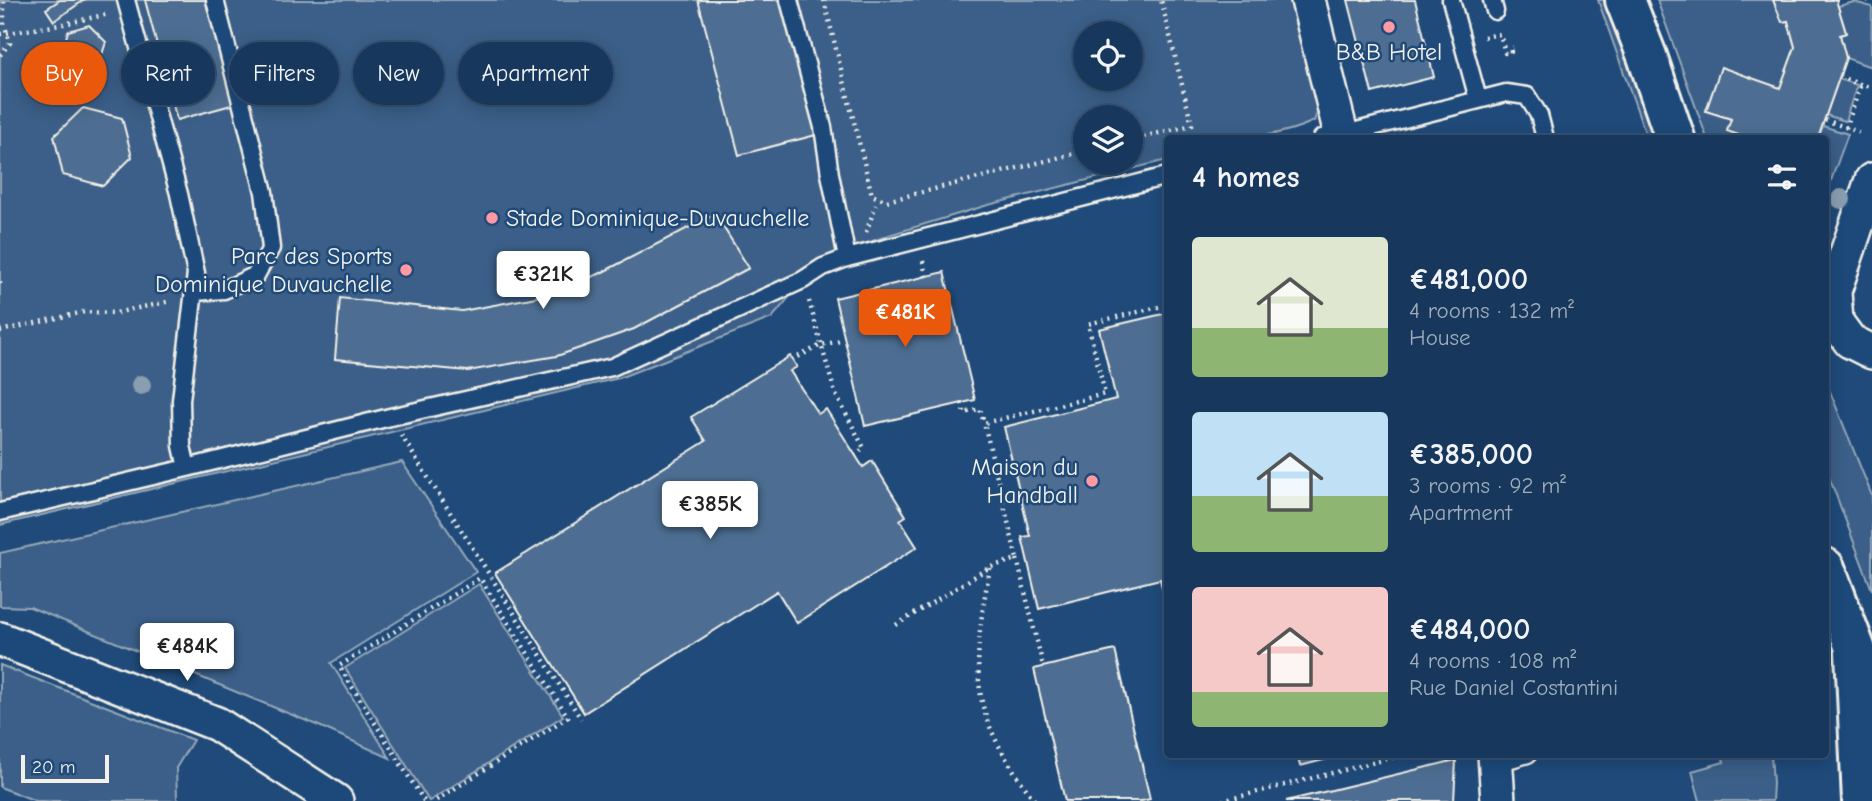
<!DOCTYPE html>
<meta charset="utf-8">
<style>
:root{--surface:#17385c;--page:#244365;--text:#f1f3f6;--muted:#9eacbb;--line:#365272;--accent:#ea580c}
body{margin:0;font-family:"Comic Neue",sans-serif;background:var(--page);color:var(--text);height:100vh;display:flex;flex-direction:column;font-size:26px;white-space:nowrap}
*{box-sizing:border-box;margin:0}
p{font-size:23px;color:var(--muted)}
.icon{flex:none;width:38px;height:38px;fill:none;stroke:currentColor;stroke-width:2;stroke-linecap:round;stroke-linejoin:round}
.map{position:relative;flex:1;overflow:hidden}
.details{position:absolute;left:1164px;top:135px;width:665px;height:623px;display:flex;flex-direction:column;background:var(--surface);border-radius:7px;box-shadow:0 4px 18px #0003,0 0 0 2px var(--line)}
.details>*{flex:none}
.guide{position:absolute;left:21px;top:42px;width:665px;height:63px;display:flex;gap:14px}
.controls{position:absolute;left:1073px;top:21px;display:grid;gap:14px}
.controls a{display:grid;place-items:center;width:70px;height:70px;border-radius:50%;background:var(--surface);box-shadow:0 4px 18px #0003,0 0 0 2px var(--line);font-size:35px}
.scale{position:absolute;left:21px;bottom:18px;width:88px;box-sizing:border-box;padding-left:7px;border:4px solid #f4f1e8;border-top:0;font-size:19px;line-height:24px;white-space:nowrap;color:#f4f1e8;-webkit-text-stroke:5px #1f4a7a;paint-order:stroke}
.price{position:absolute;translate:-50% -60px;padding:0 16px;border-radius:7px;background:#fff;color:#222;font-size:23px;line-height:46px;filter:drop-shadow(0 2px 4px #0008)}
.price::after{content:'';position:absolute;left:50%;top:42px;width:21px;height:16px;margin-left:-10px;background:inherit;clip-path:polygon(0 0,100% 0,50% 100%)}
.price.active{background:var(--accent);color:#fff}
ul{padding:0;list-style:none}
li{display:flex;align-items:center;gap:21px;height:175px;padding:0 28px}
li span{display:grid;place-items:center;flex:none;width:196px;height:140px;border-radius:7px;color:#555}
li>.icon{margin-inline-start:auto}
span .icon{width:84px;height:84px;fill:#fffc;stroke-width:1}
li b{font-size:30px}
h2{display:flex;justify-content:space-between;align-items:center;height:84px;padding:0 28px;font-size:30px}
.tag{padding:0 24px;border-radius:32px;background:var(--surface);box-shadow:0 4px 18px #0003,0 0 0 2px var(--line);font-size:24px;line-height:63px}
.tag.active{background:var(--accent);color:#fff}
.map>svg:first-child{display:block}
.grass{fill:#3a5f88;stroke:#97a8b8;stroke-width:2;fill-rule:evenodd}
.building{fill:#4d6e92;stroke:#f4f1e8;stroke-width:2}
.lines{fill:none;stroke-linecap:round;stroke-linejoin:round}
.lane-casing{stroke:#f4f1e8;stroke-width:21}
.street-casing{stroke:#f4f1e8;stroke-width:38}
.secondary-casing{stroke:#f4f1e8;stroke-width:44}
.path{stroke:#f4f1e8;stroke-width:4.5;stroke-dasharray:2 5;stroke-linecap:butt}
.lane{stroke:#1f4a7a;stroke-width:16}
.street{stroke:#1f4a7a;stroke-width:33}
.secondary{stroke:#1f4a7a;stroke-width:38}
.tree{fill:#8a9eb1}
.poi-dot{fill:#ff9aa2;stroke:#1f4a7a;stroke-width:2.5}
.labels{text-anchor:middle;stroke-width:5;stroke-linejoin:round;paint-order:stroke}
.poi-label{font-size:24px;fill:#f4f1e8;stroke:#1f4a7a;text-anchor:end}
</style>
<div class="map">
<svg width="1872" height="801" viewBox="0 0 1872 801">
<rect width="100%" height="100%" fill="#1f4a7a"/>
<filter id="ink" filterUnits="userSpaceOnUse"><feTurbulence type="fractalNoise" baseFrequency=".0143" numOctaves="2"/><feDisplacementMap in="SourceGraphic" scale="14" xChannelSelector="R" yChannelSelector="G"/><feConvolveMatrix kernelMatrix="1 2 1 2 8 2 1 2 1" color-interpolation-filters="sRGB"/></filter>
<g filter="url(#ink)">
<path class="grass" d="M0,0H1290L1318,110L1314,121C1268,143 1217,138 1167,138V160L988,205L892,234L820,260L772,318L619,378L0,525ZM1085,33H1130V79H1085ZM1085,117H1130V163H1085Z
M1598,0H1605L1654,138H1647Z
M1657,0H1773L1782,22L1788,21L1795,47L1780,88L1721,68L1706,110L1731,119L1727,131L1747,138H1707Z
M1854,2L1872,7L1871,67L1846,58L1840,35L1846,32L1838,6Z
M1839,79L1857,85L1845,121L1826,115Z
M1823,126L1848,134L1825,197V138H1818Z
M1825,379L1872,496V590L1825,466Z
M402,462L476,572L331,663L390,758L319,726L30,607L0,606V553Z
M479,584L563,716L429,801L345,668Z
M0,665L193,740L176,768L177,798L179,801H36L0,787Z
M1722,754H1771L1773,783L1772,801H1700L1692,771L1724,762Z"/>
<path class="building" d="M60,0H84L54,21L46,9Z
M145,0H207L235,104L177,120Z
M698,0H781L816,135L739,155Z
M1348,0H1415L1434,77L1372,93Z
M1773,0H1836L1846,33L1840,35L1846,58L1818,138H1747L1727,131L1731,119L1706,111L1721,67L1780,88L1795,47L1788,21L1782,22Z
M89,25L106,42L99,64L74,70L61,57L68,31Z
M83,108L122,118L132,157L103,186L63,175L54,136Z
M715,214L749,268L634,329L557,356L468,371L335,359L340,298L462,311L536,297L599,274Z
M944,272L975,400L865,426L835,298Z
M1167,313V607L1160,579L1039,609L1022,537L1030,536L1004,427L1116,399L1099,329Z
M790,356L797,367L790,371L818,414L826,409L863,467L872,461L906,516L900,520L917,547L797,623L777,591L584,713L495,573L706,441L691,417Z
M1115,650L1150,799L1142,801H1065L1034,669Z
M1297,754H1347L1300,766Z
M1456,760L1454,801H1286Z"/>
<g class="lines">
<defs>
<path id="lane" d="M126,0L179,194L196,273L181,400L182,446L187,468
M789,0L823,127L830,174L847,258
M1451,0L1478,99
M1492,0L1495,11
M1322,138L1341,135L1506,93L1527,96L1539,115L1544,134
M194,292L224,290L256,275L271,248L264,192L215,0
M0,512L187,468L390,417L612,367L803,280L823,267L847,258L1167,176
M1497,763L1528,754"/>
<path id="street" d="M1308,0L1342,138
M1872,180L1834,291L1836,322L1850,341L1872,352
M0,639L217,724L336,801
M1495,754L1498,801"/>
<path id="secondary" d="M1625,0L1647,56L1675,138
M1825,568L1865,674
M1855,651L1862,801"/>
</defs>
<use href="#lane" class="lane-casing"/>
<use href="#street" class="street-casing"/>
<use href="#secondary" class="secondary-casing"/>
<path class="path" d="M824,0L872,195L887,201L1085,151
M1867,0L1872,2
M1836,1L1841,0
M0,34L54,26L109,14
M1484,37L1500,34L1505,53L1511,52L1510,48L1513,47
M0,55L10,43L4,23V0
M1839,77L1872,88
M1825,120L1859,132
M1846,128L1861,84
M1130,140L1192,125L1161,0
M866,232L876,205
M923,261L926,276
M0,284V282
M809,301L835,393L864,448L855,455
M0,331L84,312L115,313L171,301
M792,360L821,345L845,340
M962,403L964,413L980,409L984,423
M401,435L581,719
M1017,559L1043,666
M990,568C982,611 973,658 982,702C990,738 1014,772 1035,801
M896,625L990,567L1017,559L984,423L1105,394L1088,324L1167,305
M424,801L339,666L480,578L568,717L435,801
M1222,801L1407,754"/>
<use href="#lane" class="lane"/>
<use href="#street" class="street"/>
<use href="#secondary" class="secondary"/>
</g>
<g class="tree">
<circle cx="1841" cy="199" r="10"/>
<circle cx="141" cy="385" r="10"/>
</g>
</g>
<g class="poi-dot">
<circle cx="1389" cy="27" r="7"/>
<circle cx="492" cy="218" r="7"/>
<circle cx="406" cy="270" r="7"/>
<circle cx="1092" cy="481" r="7"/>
</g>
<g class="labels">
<g class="poi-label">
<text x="1389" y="60" text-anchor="middle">B&amp;B Hotel</text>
<text x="506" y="226" text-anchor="start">Stade Dominique-Duvauchelle</text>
<text x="392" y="264">Parc des Sports<tspan x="392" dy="28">Dominique Duvauchelle</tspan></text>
<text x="1078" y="475">Maison du<tspan x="1078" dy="28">Handball</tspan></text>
</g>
</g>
</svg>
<div class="controls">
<a><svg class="icon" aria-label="locate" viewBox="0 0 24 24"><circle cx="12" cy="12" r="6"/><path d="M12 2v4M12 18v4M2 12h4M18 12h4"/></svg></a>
<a><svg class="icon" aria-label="layers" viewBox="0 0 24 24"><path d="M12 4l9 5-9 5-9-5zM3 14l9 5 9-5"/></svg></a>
</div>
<div class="scale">20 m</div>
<b class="price" style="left:543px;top:311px">€321K</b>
<b class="price active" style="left:905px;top:349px">€481K</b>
<b class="price" style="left:710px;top:541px">€385K</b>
<b class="price" style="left:187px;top:683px">€484K</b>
<div class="guide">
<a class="tag active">Buy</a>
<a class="tag">Rent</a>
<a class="tag">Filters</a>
<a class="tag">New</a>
<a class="tag">Apartment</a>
</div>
<section class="details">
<h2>4 homes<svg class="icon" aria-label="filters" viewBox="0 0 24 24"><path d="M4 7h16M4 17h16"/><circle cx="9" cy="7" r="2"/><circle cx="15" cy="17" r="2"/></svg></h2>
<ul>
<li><span style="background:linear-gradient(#dfe7d0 65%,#8fb573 0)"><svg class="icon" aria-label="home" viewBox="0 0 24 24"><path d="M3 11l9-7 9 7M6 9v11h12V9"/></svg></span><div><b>€481,000</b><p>4 rooms · 132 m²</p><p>House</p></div></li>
<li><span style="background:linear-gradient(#bfe0f5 60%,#8fb573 0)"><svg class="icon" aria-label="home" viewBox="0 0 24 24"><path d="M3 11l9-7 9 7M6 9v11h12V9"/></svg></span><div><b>€385,000</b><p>3 rooms · 92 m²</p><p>Apartment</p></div></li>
<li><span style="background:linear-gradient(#f6c9c9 75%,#8fb573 0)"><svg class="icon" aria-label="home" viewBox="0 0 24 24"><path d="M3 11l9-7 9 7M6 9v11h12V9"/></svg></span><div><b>€484,000</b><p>4 rooms · 108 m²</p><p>Rue Daniel Costantini</p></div></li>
</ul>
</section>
</div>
